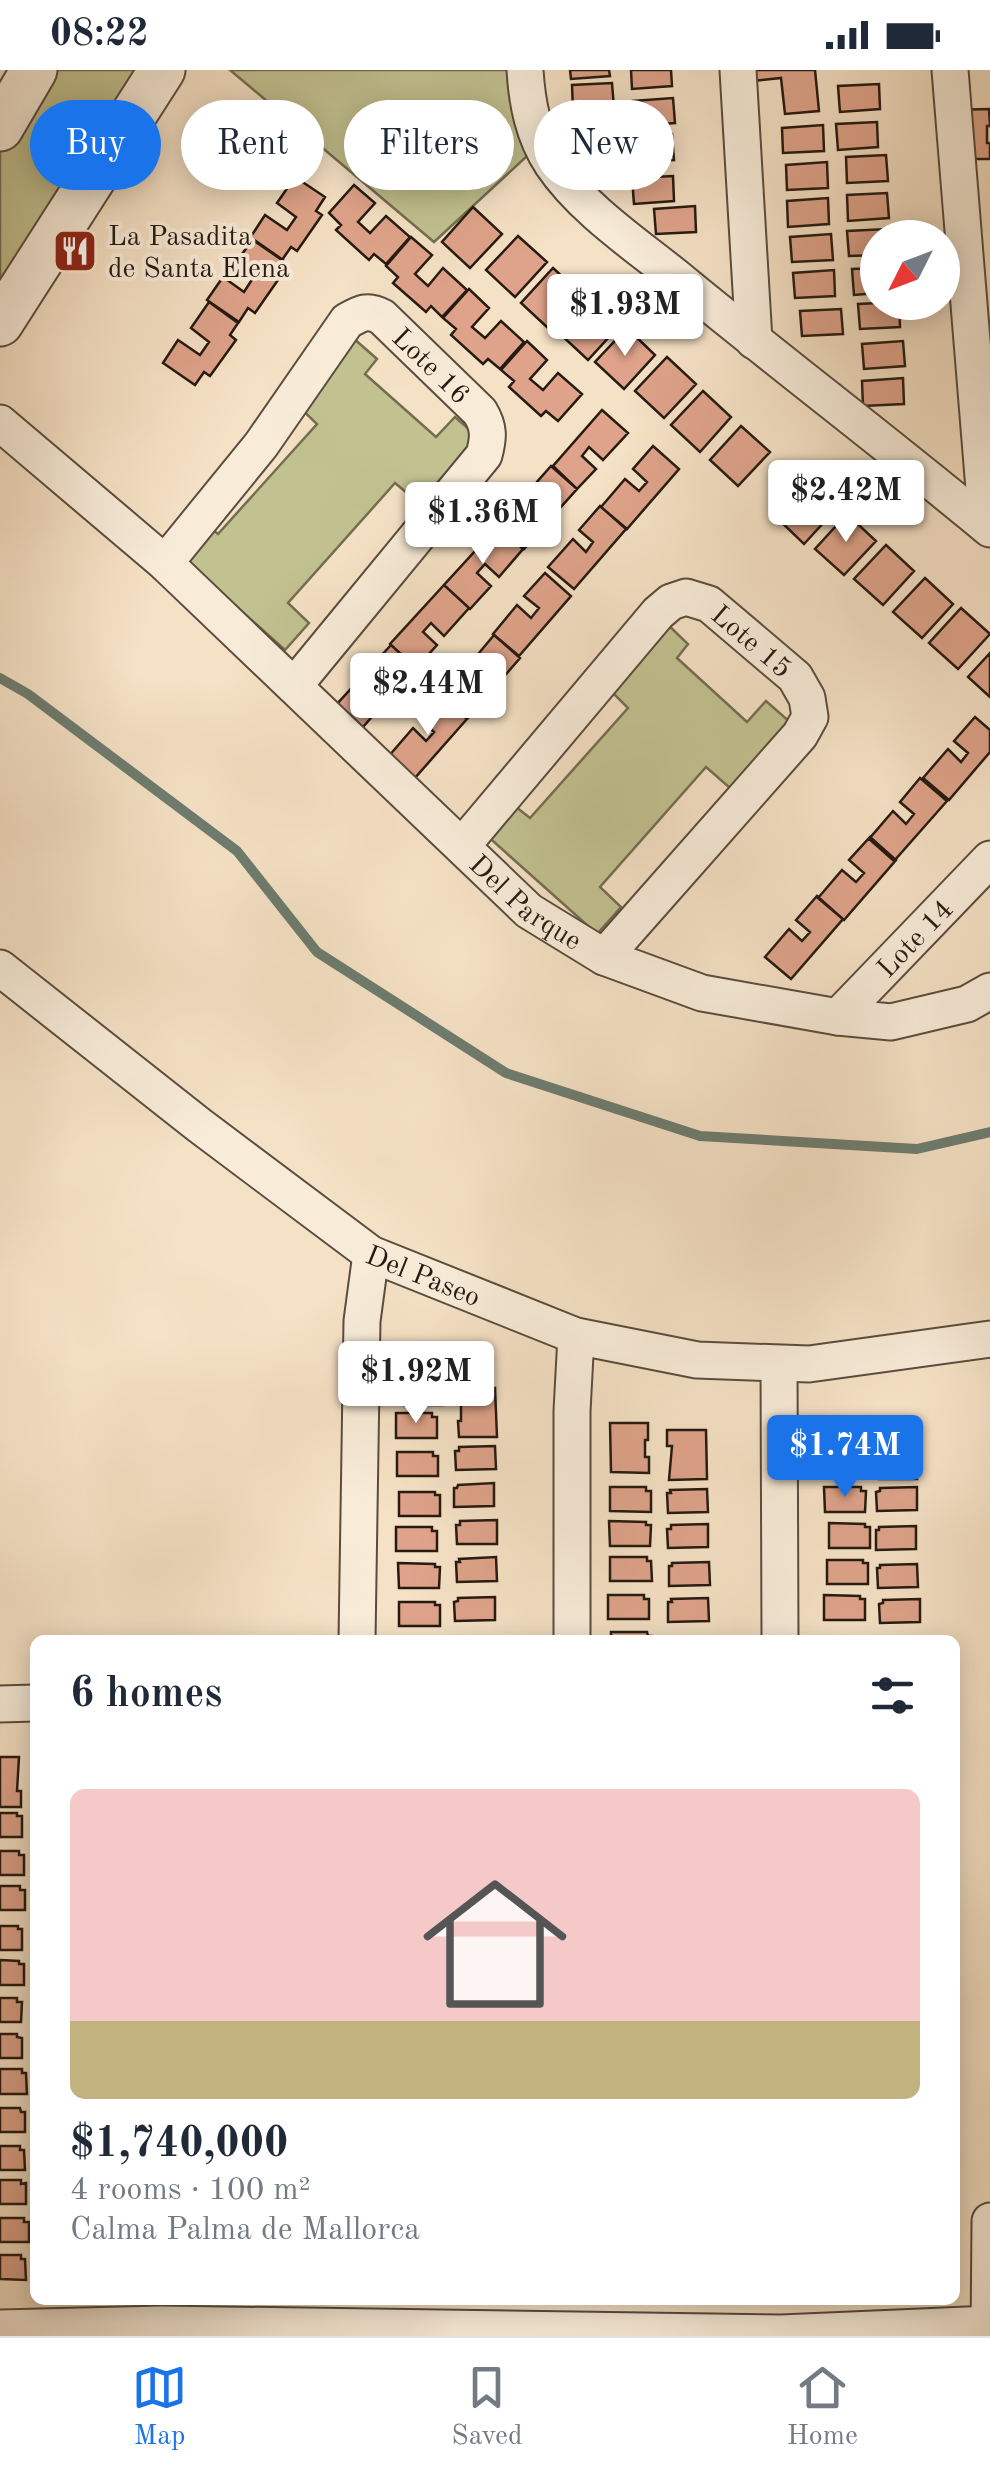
<!DOCTYPE html>
<meta charset="utf-8">
<style>
:root{--surface:#fff;--page:#f6f6f7;--text:#1f2937;--muted:#747a83;--line:#e0e1e3;--accent:#1a73e8}
body{margin:0;font-family:"Old Standard TT",serif;background:var(--page);color:var(--text);height:100vh;display:flex;flex-direction:column;font-size:38px;white-space:nowrap}
*{box-sizing:border-box;margin:0}
p{font-size:32px;color:var(--muted)}
.icon{flex:none;width:55px;height:55px;fill:none;stroke:currentColor;stroke-width:2;stroke-linecap:round;stroke-linejoin:round}
.map{position:relative;flex:1;overflow:hidden}
.drawer{position:absolute;left:30px;top:1565px;width:930px;height:670px;display:flex;flex-direction:column;background:var(--surface);border-radius:15px;box-shadow:0 5px 25px #0003}
.drawer>*{flex:none}
.top-card{position:absolute;left:30px;top:30px;width:930px;height:90px;display:flex;gap:20px}
.needle{width:65px;rotate:228deg}
.fabs{position:absolute;left:860px;top:150px;display:grid;gap:20px}
.fabs a{display:grid;place-items:center;width:100px;height:100px;border-radius:50%;background:var(--surface);box-shadow:0 5px 25px #0003;font-size:50px}
.price{position:absolute;translate:-50% -85px;padding:0 22px;border-radius:10px;background:#fff;color:#222;font-size:32px;line-height:65px;filter:drop-shadow(0 2px 5px #0008)}
.price::after{content:'';position:absolute;left:50%;top:60px;width:30px;height:22px;margin-left:-15px;background:inherit;clip-path:polygon(0 0,100% 0,50% 100%)}
.price.on{background:var(--accent);color:#fff}
ul{padding:0;list-style:none}
li{display:grid;align-content:center;gap:20px;height:530px;padding:0 40px}
li span{display:grid;place-items:center;height:310px;border-radius:15px;color:#555}
li>.icon{margin-inline-start:auto}
span .icon{width:180px;height:180px;fill:#fffc;stroke-width:1}
li b{font-size:42px}
h2{display:flex;justify-content:space-between;align-items:center;height:120px;padding:0 40px;font-size:42px}
.tag{padding:0 35px;border-radius:45px;background:var(--surface);box-shadow:0 5px 25px #0003;font-size:35px;line-height:90px}
.tag.on{background:var(--accent);color:#fff}
.status{display:flex;justify-content:space-between;align-items:center;height:70px;padding:0 50px;background:var(--surface);direction:ltr}
.status svg{height:28px;fill:currentColor}
.menu{display:flex;justify-content:space-around;align-items:center;height:140px;border-top:2px solid var(--line);background:var(--surface);font-size:28px;color:var(--muted)}
.menu a{display:grid;justify-items:center;gap:5px}
.menu .on{color:var(--accent)}
.map>svg:first-child{display:block}
.green{fill:#c2c190;stroke:#746e50;stroke-width:2.5}
.lines{fill:none;stroke-linecap:round;stroke-linejoin:round}
.stream{stroke:#6d7c6f;stroke-width:10}
.building{fill:#dea38a;stroke:#261a11;stroke-width:2.5}
.minor-casing{stroke:#5a4c3e;stroke-width:39}
.tertiary-casing{stroke:#5a4c3e;stroke-width:49}
.minor{stroke:#f8ecd9;stroke-width:35}
.tertiary{stroke:#f8ecd9;stroke-width:45}
.labels{text-anchor:middle;stroke-width:8;stroke-linejoin:round;paint-order:stroke}
.poi-label{font-size:28px;fill:#261a11;stroke:#f8ecd9;text-anchor:start}
.street-label{font-size:28px;fill:#261a11;stroke:#f8ecd9}
</style>
<div class="status"><b>08:22</b><svg viewBox="0 0 49 12"><path d="M0 12V9h3v3zM5 12V6h3v6zM10 12V3h3v9zM15 12V0h3v12zM26 1h20v11H26zM47 4h2v5h-2z"/></svg></div>
<div class="map">
<svg width="990" height="2266" viewBox="0 0 990 2266">
<rect width="100%" height="100%" fill="#f5e1c5"/>
<filter id="stains"><feTurbulence type="fractalNoise" baseFrequency=".002" numOctaves="4"/><feColorMatrix values="0 0 0 0 .2 0 0 0 0 .09 0 0 0 0 .02 0 0 0 .5 -.17"/></filter>
<radialGradient id="worn" r=".72"><stop offset=".6" stop-color="#630" stop-opacity="0"/><stop offset="1" stop-color="#630" stop-opacity=".3"/></radialGradient>
<path class="green" d="M34,0H162L0,252V58Z
M230,0H525L540,74L434,172Z
M352,267L377,289L365,304L436,367L455,347L478,367L419,433L395,413L288,533L309,553L285,580L172,479L199,448L218,464L317,354L294,332Z
M664,551L688,574L677,588L747,652L766,631L790,652L730,718L706,697L600,817L621,837L597,864L484,763L511,733L530,748L628,638L606,616Z"/>
<g class="lines">
<path class="stream" d="M0,608L28,624L237,781L317,882L506,1003L700,1066L917,1079L990,1062"/>
</g>
<path class="building" d="M570,0H609L610,6L571,9Z
M631,0H671L672,16L632,19Z
M752,0H815L819,41L785,44L781,8L753,11Z
M612,13L614,38L573,41L572,15Z
M879,14L880,39L840,42L838,16Z
M673,28L675,53L634,56L633,31Z
M989,39L990,56H987V73H990V89H952V40Z
M614,52L616,78L575,80L573,55Z
M877,52L878,77L838,80L836,54Z
M823,55L824,81L783,83L782,58Z
M672,64L674,90L633,92L632,67Z
M886,85L888,111L847,113L846,87Z
M827,92L828,118L787,120L786,95Z
M673,106L674,131L634,134L632,108Z
M295,107L325,127L316,141L322,145L297,181L291,177L282,190L250,168L265,145L287,160L296,147L277,133Z
M354,115L375,133L358,152L370,163L386,146L410,167L386,194L374,184L369,190L336,160L341,155L329,143Z
M887,123L889,148L848,151L847,125Z
M828,128L829,154L788,157L787,131Z
M695,136L696,162L656,164L654,139Z
M473,137L502,164L470,198L442,172Z
M888,159L889,168H878V185L849,186L847,161Z
M831,164L833,190L792,192L790,167Z
M518,166L547,192L515,227L486,200Z
M411,167L432,185L415,204L428,216L443,198L467,220L442,247L431,236L426,242L393,213L398,207L386,196Z
M253,169L283,190L274,203L280,207L255,243L248,238L239,252L207,230L223,207L244,222L253,208L234,195Z
M553,198L581,224L549,259L521,233Z
M878,198V223L854,225L852,199Z
M834,200L835,226L795,228L793,203Z
M469,219L489,238L472,257L485,268L501,251L524,272L500,299L488,289L483,294L451,265L456,259L443,248Z
M591,229L620,255L588,290L559,263Z
M209,232L238,253L230,265L236,270L210,306L204,302L195,315L163,293L178,270L200,285L209,272L191,258Z
M899,232L900,257L860,259L858,234Z
M841,239L843,264L802,266L800,241Z
M627,258L655,285L624,319L595,292Z
M527,271L547,290L530,309L543,320L558,303L582,324L558,351L546,341L541,346L509,317L514,311L501,300Z
M903,271L905,296L864,299L862,274Z
M667,287L696,314L664,348L635,321Z
M903,308L904,334L863,336L862,311Z
M703,321L731,347L700,382L671,355Z
M602,340L628,363L603,390L589,377L582,386L596,399L577,419L553,396Z
M741,356L770,382L738,416L710,390Z
M653,376L679,399L627,459L601,437L625,409L639,421L647,412L633,399Z
M551,396L577,419L552,447L538,435L531,443L545,456L524,479L498,456Z
M807,413L836,439L804,474L776,447Z
M600,436L626,459L574,519L548,497L573,469L586,482L593,472L579,460Z
M847,444L876,471L844,505L815,479Z
M498,456L523,479L499,507L485,494L477,503L491,516L470,539L444,515Z
M886,475L914,501L883,535L854,509Z
M545,503L571,526L519,586L493,564L517,535L531,548L539,538L524,526Z
M925,508L953,534L922,568L893,542Z
M444,515L469,538L444,566L431,553L423,562L437,575L416,598L390,574Z
M961,538L990,564L958,599L929,573Z
M494,565L520,588L468,648L442,626L466,598L480,610L488,601L474,589Z
M391,575L416,598L391,625L377,613L370,622L383,634L363,657L337,634Z
M990,583V627L968,607Z
M440,626L467,649L414,709L388,687L413,658L426,671L434,662L420,649Z
M975,647L990,660V682L949,730L923,708L948,679L961,692L968,683L954,671Z
M920,708L947,731L894,791L869,769L893,741L906,754L914,744L900,732Z
M870,767L896,790L844,850L818,828L842,800L856,812L864,803L849,790Z
M817,826L843,849L791,909L765,887L789,859L802,871L810,862L796,850Z
M404,1286H441L439,1320L443,1319V1335H404Z
M456,1318H495L497,1367H459L458,1351H461V1334H456Z
M396,1343H432V1347H437V1368H396Z
M821,1351H859L856,1384H861V1400H822Z
M610,1353H648V1370H645V1387H649V1403L611,1402Z
M915,1359L917,1409H879L881,1376H877L876,1360Z
M667,1360H706L707,1409L669,1410L672,1376H667Z
M495,1376L496,1399L456,1400L455,1381H459V1377Z
M397,1382H433V1386H438V1406H397Z
M494,1413V1436L454,1437V1418H457L458,1415Z
M610,1417H646V1421H651V1442L610,1441Z
M824,1417H861V1421H866L865,1442H825Z
M917,1417V1440L877,1441L876,1422L880,1421V1418Z
M707,1419L708,1442L668,1443L667,1423H671L670,1420Z
M399,1422H435V1425H440V1446H399Z
M497,1450V1474H457L456,1455H460V1451Z
M609,1451L646,1452V1455H651L650,1476H610Z
M829,1453L865,1454V1457H870V1478H829Z
M708,1454V1477L668,1478L667,1459H671V1455Z
M916,1456V1479L876,1480V1460H879V1457Z
M396,1457H432V1461H437V1481H396Z
M496,1487L497,1511L457,1512L456,1492H460L459,1489Z
M610,1487H647V1491H651L652,1511H610Z
M827,1490H863V1493H868V1514H827Z
M709,1492L710,1515L669,1516V1496H672V1493Z
M398,1493L435,1494V1497H440L439,1518H399Z
M917,1494L918,1517L878,1518L877,1498H880V1495Z
M608,1525H644V1529H649V1549H608Z
M824,1525L860,1526V1529H865V1550H824Z
M495,1527V1550L455,1551L454,1532L458,1531V1528Z
M708,1528L709,1551L668,1552V1532H672L671,1529Z
M920,1529V1552L880,1553L879,1534L883,1533V1530Z
M399,1532H435V1535H440V1556H399Z
M611,1562H647L648,1566H652V1570H611Z
M0,1687H19L17,1721H21V1737H0Z
M0,1743H17V1746H22V1767H0Z
M0,1781H19V1785H24V1805H0Z
M0,1816H20V1820H25V1840H0Z
M0,1856H18V1859H22V1880H0Z
M0,1890L19,1891V1894H24V1915H0Z
M0,1928H17V1932H22L21,1952H0Z
M0,1964H17V1967L22,1968V1988H0Z
M0,1999H22V2003H26L27,2024H0Z
M0,2038H20L21,2042H25V2062H0Z
M0,2076H20V2080H24L25,2100H0Z
M0,2110H21V2114L26,2113V2134H0Z
M0,2148H24V2152H29V2172H0Z
M0,2185H21V2189H25L26,2210L0,2209Z"/>
<g class="lines">
<defs>
<g id="minor">
<path d="M525,0C527,33 533,65 552,94C583,140 638,176 681,211C783,295 889,375 990,459"/>
<path d="M738,0L754,271"/>
<path d="M950,0L987,456"/>
<path id="s1" d="M0,353L165,493L529,841L604,887L702,923L838,947L891,952L967,934L990,921"/>
<path id="s2" d="M165,493L261,375L347,251C361,243 368,239 382,247L480,342C489,357 489,367 484,385L294,616"/>
<path id="s3" d="M462,776L658,543L671,532L686,527L709,534L795,607L807,628L810,647L800,665L604,887"/>
<path id="s4" d="M0,898L199,1055L371,1184L576,1266L697,1290L809,1294L990,1269"/>
<path id="s5" d="M838,947L990,789"/>
<path d="M779,1294L780,1570"/>
<path d="M357,1570L362,1251L371,1184"/>
<path d="M572,1570V1341L576,1266"/>
<path d="M0,1634L35,1633"/>
<path d="M0,2258L161,2254L781,2263L990,2254"/>
<path d="M989,2266L990,2151"/>
</g>
<path id="tertiary" d="M0,58L34,0
M0,253L162,0"/>
</defs>
<use href="#minor" class="minor-casing"/>
<use href="#tertiary" class="tertiary-casing"/>
<use href="#minor" class="minor"/>
<use href="#tertiary" class="tertiary"/>
</g>
<defs>
<symbol id="restaurant-square" viewBox="-11 -11 22 22"><rect x="-9" y="-9" width="18" height="18" rx="4" fill="#8f2418" stroke="#f8ecd9"/><path d="M-5-6h1v4h1v-4h1v4h1v-4h1v5L-1.5 .5V6h-2V.5L-5-1ZM5-6V6H3V1.5H1.5Q1.5-4 5-6Z" fill="#fff"/></symbol>
</defs>
<g fill-rule="evenodd">
<use href="#restaurant-square" x="50" y="156" width="50" height="50"/>
</g>
<g class="labels">
<g class="poi-label">
<text x="108" y="175">La Pasadita<tspan x="108" dy="32">de Santa Elena</tspan></text>
</g>
<g class="street-label">
<text dy="10" stroke="none"><textPath href="#s2" startOffset="410">Lote 16</textPath></text>
<text dy="10" stroke="none"><textPath href="#s3" startOffset="418">Lote 15</textPath></text>
<text dy="10" stroke="none"><textPath href="#s1" startOffset="712">Del Parque</textPath></text>
<text dy="10" stroke="none"><textPath href="#s5" startOffset="110">Lote 14</textPath></text>
<text dy="10" stroke="none"><textPath href="#s4" startOffset="525">Del Paseo</textPath></text>
</g>
</g>
<rect width="100%" height="100%" filter="url(#stains)"/>
<rect width="100%" height="100%" fill="url(#worn)"/>
</svg>
<div class="fabs">
<a><svg class="needle" viewBox="-14 -14 28 28"><path d="M0-13l5 13h-10z" fill="#e53935"/><path d="M0 13l5-13h-10z" fill="#747a83"/></svg></a>
</div>
<b class="price" style="left:625px;top:289px">$1.93M</b>
<b class="price" style="left:846px;top:475px">$2.42M</b>
<b class="price" style="left:483px;top:497px">$1.36M</b>
<b class="price" style="left:428px;top:668px">$2.44M</b>
<b class="price" style="left:416px;top:1356px">$1.92M</b>
<b class="price on" style="left:845px;top:1430px">$1.74M</b>
<div class="top-card">
<a class="tag on">Buy</a>
<a class="tag">Rent</a>
<a class="tag">Filters</a>
<a class="tag">New</a>
</div>
<section class="drawer">
<h2>6 homes<svg class="icon" aria-label="filters" viewBox="0 0 24 24"><path d="M4 7h16M4 17h16"/><circle cx="9" cy="7" r="2"/><circle cx="15" cy="17" r="2"/></svg></h2>
<ul>
<li><span style="background:linear-gradient(#f6c9c9 75%,#c2b280 0)"><svg class="icon" aria-label="home" viewBox="0 0 24 24"><path d="M3 11l9-7 9 7M6 9v11h12V9"/></svg></span><div><b>$1,740,000</b><p>4 rooms · 100 m²</p><p>Calma Palma de Mallorca</p></div></li>
</ul>
</section>
</div>
<nav class="menu">
<a class="on"><svg class="icon" aria-label="map" viewBox="0 0 24 24"><path d="M3 6l6-2 6 2 6-2v14l-6 2-6-2-6 2zM9 4v14M15 6v14"/></svg>Map</a>
<a><svg class="icon" aria-label="saved" viewBox="0 0 24 24"><path d="M7 4h10v16l-5-4-5 4z"/></svg>Saved</a>
<a><svg class="icon" aria-label="home" viewBox="0 0 24 24"><path d="M3 11l9-7 9 7M6 9v11h12V9"/></svg>Home</a>
</nav>
